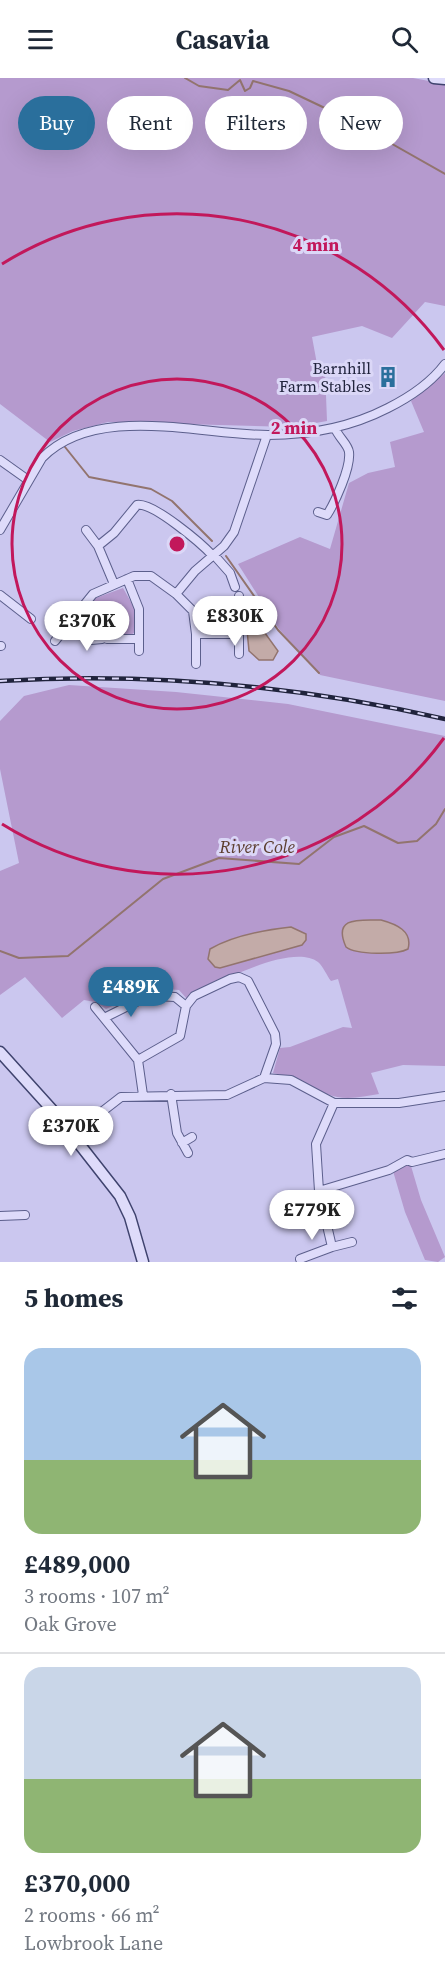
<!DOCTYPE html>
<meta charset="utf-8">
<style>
:root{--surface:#fff;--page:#f6f6f7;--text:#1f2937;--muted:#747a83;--line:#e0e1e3;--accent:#2a6f9c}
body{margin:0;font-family:"Source Serif 4",serif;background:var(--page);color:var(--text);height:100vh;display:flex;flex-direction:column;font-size:22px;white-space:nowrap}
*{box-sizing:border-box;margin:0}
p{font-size:20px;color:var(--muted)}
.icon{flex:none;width:33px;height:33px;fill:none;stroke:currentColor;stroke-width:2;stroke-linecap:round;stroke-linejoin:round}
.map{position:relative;height:1184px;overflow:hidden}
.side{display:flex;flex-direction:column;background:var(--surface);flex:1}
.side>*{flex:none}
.top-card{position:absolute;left:18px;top:18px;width:410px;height:54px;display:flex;gap:12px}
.price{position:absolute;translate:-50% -51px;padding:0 14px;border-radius:21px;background:#fff;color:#222;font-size:20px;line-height:39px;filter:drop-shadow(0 2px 3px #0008)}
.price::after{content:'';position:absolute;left:50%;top:36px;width:18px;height:14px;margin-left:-9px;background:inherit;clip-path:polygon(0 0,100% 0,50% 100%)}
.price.current{background:var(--accent);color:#fff}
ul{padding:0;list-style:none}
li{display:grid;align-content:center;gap:12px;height:318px;padding:0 24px}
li+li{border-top:2px solid var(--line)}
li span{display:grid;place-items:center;height:186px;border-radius:18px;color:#555}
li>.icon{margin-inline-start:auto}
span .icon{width:108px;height:108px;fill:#fffc;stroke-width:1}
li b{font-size:26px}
h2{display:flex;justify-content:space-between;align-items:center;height:72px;padding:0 24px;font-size:26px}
.tag{padding:0 21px;border-radius:27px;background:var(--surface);box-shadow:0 6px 24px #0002;font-size:21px;line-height:54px}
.tag.current{background:var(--accent);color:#fff}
header{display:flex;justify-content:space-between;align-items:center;height:78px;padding:0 24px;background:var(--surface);font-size:27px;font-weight:700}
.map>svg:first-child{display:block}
.green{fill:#b59ace}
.water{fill:#c3aba8;stroke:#92746e;stroke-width:1.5}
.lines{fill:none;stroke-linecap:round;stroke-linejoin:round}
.stream{stroke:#92746e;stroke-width:2}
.street-casing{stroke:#5c5f8c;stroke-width:10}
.secondary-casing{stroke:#3f436e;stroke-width:13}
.street{stroke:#dedbfa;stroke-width:8}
.secondary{stroke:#dedbfa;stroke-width:10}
.rail-casing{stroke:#20233c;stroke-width:4.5}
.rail{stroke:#dbd7f7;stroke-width:2;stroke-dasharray:7;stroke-linecap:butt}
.ring{fill:none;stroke:#c2185b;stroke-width:3}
.labels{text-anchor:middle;stroke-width:6;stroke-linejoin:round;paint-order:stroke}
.poi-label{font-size:16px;fill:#20233c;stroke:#dbd7f7;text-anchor:end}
.water-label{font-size:18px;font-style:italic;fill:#5c3e2f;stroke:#dbd7f7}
.centre{fill:#c2185b;stroke:#dbd7f7;stroke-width:3}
.ring-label{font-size:18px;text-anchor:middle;font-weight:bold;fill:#c2185b;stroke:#dbd7f7;stroke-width:6;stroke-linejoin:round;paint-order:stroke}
</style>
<header><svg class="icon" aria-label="menu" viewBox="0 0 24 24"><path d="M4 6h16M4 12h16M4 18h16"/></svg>Casavia<svg class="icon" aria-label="search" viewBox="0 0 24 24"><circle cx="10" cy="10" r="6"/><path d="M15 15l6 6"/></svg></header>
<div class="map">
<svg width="445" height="1184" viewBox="0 0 445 1184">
<rect width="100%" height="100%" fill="#cbc7ef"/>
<path class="green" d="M0,0H413L445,6V228L425,224L392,260L362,248L312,259L317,286L323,287L325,292L327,343L293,349L108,344L73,353L50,364L0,326Z
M445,295V623L320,597L279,551L238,486L300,459L330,471L349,405L368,395L395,389L390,364L424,354L411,323Z
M123,510L135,531V554L131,557L93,558L79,544V539L93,521Z
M69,607L176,614L288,626L445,658V988L403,987L371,995L379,1016C362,1019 343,1023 327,1016C307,1008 295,999 273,995L280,970L290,969L343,949L352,950L338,901L331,903C327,898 323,888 318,884C291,864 212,907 187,921L179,912L151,910L106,931L95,924L84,922L62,940L25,899L0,917V793L19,785L0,691V643L24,618Z
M406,1085L411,1088L421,1122L445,1179L438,1184L425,1182L405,1134L393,1093Z"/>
<path class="water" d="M257,544L278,573L273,582H259L249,573L247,552L249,546Z
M381,842C396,846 413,853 408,871C397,877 356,877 346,869C332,838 360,842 381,842Z
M291,849L306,856V862L302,867L220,890L215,889L208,881L210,871C234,857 264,852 291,849Z"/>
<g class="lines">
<path class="stream" d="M185,0L199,8L228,12L240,2L245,13L250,10L253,3L289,13L348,41L445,96
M65,369L89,399L151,411L172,423L212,463
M226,478L278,552L319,595
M0,873L19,880L68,878L163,801L219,780L299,786L334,759L364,748L398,765L417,763L436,746L445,731"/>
<defs>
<path id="street" d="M0,382L28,402
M318,434L327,437C335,424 351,390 349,374C348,366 338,359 335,350
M0,452L42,380C96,325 200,357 268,357C309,357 351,349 388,330C410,319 430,306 445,286
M86,452L98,468
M214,477L230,495L235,509
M127,501L139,531V573
M114,506L98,468L114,455L137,427C153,424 202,466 213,478
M176,516L193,533L196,556H239V518
M0,517L31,541
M71,543L89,556L91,562L102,561
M107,561H139
M55,563L93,516L134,498H151L176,516L195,493L224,468L234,454L267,357
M0,568H1
M239,576V556
M196,586V556
M156,918L175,919L186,928
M95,929L138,982L143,1017
M104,940L146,919
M138,982L180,958L186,928L194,918L230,901L239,899L248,903L275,956L276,966L264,1000
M171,1016L177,1055L188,1075
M334,1025L316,1066L319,1113L332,1169L352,1164
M72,1057L121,1019L227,1017L264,1000L291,1002L334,1025H399L445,1018
M182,1065L192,1059
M319,1113L389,1092L407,1082L412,1084L445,1076
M0,1138L25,1137
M300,1181L332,1169"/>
<path id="secondary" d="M434,0L445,1
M0,974L55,1035L120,1118L130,1139L143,1184"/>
</defs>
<use href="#street" class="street-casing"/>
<use href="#secondary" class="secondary-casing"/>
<use href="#street" class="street"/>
<use href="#secondary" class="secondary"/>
<defs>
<path id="rail" d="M0,603C149,594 300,608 445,641"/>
</defs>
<use href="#rail" class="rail-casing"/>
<use href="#rail" class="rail"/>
</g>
<g class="ring">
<circle cx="177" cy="466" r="165"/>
<path d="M444 660A330 330 0 0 1 2 746M2 186A330 330 0 0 1 444 272"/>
</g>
<defs>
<symbol id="building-bare" viewBox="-9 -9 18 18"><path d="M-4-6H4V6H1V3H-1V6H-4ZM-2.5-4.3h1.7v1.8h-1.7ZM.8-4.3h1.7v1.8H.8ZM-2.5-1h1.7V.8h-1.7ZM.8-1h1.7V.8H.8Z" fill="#2a6f9c" stroke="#dbd7f7" stroke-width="2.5" paint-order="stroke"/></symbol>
</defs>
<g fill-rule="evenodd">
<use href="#building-bare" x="373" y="284" width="30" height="30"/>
</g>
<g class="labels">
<g class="poi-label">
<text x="371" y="296">Barnhill<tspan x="371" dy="18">Farm Stables</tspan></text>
</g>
<g class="water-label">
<text x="257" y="775">River Cole</text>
</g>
</g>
<circle cx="177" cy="466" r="9" class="centre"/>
<g class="ring-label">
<text x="316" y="173">4 min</text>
<text x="294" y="356">2 min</text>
</g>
</svg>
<b class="price" style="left:235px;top:569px">£830K</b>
<b class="price" style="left:87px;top:574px">£370K</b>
<b class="price current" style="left:131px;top:940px">£489K</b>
<b class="price" style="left:71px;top:1079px">£370K</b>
<b class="price" style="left:312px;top:1163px">£779K</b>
<div class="top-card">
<a class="tag current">Buy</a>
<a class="tag">Rent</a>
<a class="tag">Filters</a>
<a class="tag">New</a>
</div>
</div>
<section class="side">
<h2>5 homes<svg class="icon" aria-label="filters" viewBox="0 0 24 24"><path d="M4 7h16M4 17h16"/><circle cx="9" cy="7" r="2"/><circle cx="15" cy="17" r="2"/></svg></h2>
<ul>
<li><span style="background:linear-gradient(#a9c7e8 60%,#8fb573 0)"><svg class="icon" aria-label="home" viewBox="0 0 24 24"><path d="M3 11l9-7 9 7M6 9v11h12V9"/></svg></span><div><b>£489,000</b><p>3 rooms · 107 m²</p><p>Oak Grove</p></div></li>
<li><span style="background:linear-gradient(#c9d6e8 60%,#8fb573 0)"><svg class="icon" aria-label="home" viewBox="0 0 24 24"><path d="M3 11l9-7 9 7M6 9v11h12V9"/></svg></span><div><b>£370,000</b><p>2 rooms · 66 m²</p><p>Lowbrook Lane</p></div></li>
</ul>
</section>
